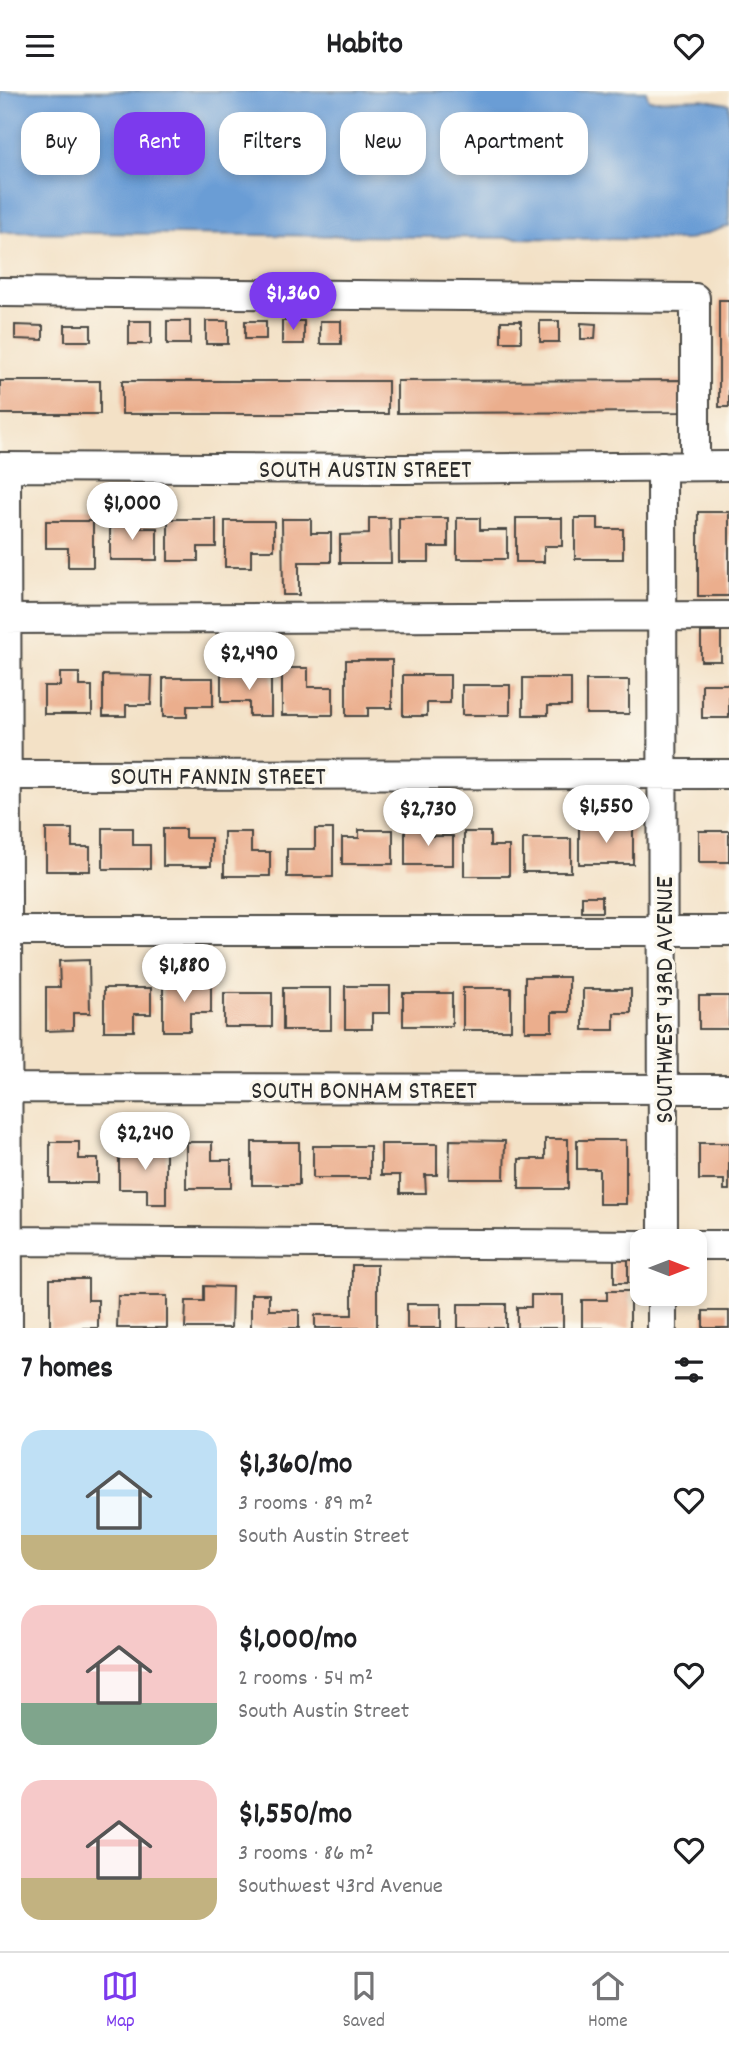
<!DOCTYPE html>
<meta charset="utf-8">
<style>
:root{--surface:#fff;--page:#f2f2f2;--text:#202124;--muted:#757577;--line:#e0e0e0;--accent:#7c3aed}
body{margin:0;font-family:Dekko,sans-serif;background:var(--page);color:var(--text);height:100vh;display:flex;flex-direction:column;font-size:26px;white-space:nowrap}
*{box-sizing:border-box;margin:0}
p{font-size:23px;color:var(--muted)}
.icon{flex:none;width:38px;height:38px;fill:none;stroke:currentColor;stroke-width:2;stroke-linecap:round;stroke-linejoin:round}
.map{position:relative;height:1237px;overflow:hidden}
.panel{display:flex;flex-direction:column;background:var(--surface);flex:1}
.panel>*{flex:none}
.top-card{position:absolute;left:21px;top:21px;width:688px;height:63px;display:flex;gap:14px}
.needle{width:46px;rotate:90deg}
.fabs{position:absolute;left:630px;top:1138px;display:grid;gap:14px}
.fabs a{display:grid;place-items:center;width:77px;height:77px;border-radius:14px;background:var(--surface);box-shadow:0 4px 10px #0003;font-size:35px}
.price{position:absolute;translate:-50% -60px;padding:0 16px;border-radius:24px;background:#fff;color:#222;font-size:23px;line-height:46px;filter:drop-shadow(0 2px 4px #0008)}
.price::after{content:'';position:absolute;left:50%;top:42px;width:21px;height:16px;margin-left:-10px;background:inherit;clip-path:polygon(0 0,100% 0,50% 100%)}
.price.selected{background:var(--accent);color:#fff}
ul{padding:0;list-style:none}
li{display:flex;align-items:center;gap:21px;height:175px;padding:0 21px}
li span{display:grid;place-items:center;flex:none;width:196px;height:140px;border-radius:21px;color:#555}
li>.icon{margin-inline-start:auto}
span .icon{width:84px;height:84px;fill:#fffc;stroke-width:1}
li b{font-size:30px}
h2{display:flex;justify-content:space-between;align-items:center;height:84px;padding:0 21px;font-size:30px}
.chip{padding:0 24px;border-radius:21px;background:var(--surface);box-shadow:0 4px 10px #0003;font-size:24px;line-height:63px}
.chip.selected{background:var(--accent);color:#fff}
header{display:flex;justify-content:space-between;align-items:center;height:91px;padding:0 21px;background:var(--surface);font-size:32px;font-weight:700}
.menu{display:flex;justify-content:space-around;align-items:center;height:98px;border-top:2px solid var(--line);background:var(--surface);font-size:19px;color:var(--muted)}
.menu a{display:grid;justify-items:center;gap:4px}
.menu .selected{color:var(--accent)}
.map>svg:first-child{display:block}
.water{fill:#6a9dd5;stroke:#4a6480;stroke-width:2}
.building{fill:#ebae8d}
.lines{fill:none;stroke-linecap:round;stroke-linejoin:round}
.minor-casing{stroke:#494642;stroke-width:32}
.minor{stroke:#fff;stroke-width:28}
.labels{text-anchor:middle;stroke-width:7;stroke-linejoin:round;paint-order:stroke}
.street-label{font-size:26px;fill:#2b2b2b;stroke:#fbf7ec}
</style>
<header><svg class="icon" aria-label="menu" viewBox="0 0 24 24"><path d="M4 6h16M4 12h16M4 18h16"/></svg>Habito<svg class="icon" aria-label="heart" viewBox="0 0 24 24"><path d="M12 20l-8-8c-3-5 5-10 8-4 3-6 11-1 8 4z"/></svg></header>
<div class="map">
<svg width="729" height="1237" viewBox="0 0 729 1237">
<rect width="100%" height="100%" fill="#fbf7ec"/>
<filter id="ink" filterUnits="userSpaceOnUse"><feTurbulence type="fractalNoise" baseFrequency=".0143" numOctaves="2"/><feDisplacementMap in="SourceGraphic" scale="14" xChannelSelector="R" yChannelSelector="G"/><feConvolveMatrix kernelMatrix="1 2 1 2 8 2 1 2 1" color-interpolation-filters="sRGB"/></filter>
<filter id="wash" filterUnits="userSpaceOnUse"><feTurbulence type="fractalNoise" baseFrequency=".00686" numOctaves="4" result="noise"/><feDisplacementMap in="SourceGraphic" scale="28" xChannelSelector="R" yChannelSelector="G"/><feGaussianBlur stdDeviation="1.57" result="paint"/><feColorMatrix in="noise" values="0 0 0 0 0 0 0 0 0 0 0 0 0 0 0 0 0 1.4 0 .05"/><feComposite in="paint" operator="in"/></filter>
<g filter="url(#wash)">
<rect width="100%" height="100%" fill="#f3e1c6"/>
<path class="water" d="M0,0H646L649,9L703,8L729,13V135L687,149L0,141Z"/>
<g id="blocks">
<path class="building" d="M719,209H729V316H719Z
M129,230H151V253H129Z
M167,230H190V253H167Z
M206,230H228V253H206Z
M245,230H266V248H245Z
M282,230H304V253H282Z
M320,230H341V253H320Z
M501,230H521V251H501Z
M540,230H559V251H540Z
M581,232L596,233L595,248H581Z
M15,234L43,235V249L15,248Z
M65,234H91V250H65Z
M684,289V321L397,322V290Z
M0,290H100V323H0Z
M122,290H388V323H122Z
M698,421H729V505H698Z
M369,427H390L391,472H340V444L369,443Z
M399,427H448V456H429V471H399Z
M457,427H480V439H507V468H457Z
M516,427H562V455H544V471H516Z
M575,427H598V438H623V468H575Z
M168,428H216V456H198V470H168Z
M282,428H311V442H331V471H299V504H283Z
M110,429H131V437H157V469H110Z
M46,430H93V476H68V457H46Z
M225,430H274V459H251V476H225Z
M701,541H721V570H701Z
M346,569H392V617H368V625H346Z
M282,577H308V596H333V624H282Z
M60,582H79V595H92V623H44V595H60Z
M221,583H271V625H249V611H221Z
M103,584L152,585L151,614H126V625H103Z
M403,584H450V612H427V625H403Z
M163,587H213V615H187V626H163Z
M523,587H571V615H548V624H523Z
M586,589H629V623H586Z
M702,593H729V627H702Z
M462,594H510V624H462Z
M579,736H633V773H579Z
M103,737H133V754H150V778H103Z
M405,737H427V745H453V774H405Z
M46,738H72V756H90V780H46Z
M163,738H185V747H211V775H163Z
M315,738H333V786H287V758H315Z
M359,739H393V773H342V747H359Z
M699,740H729V771H699Z
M224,741H251V761H270V785H224Z
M464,741H490V755H509V785H464Z
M523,748H571V781H523Z
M582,805H602V821H582Z
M89,869L90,922H73V939L46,940V896H60L59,870Z
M525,886H569V921H552V940H525Z
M163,892H211V922H190V940H163Z
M345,895H390V922H372V938H345Z
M104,897H151V923H134V940H104Z
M283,897H331V939H283Z
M463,897H511V939H463Z
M583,898H631V922H614V939H583Z
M224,902H272V936H224Z
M403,902H452V935H403Z
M699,905H729V938H699Z
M545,1048H568V1098H519V1068H545Z
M450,1049L505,1050L504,1088H449Z
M577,1049H626V1113H599V1078H577Z
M50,1051H79V1068H98V1092H50Z
M186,1051H212V1069H231V1097H186Z
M252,1051H299V1094H252Z
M699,1052H729V1099H724V1089H699Z
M381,1053H437V1084H425L426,1102H400V1084H381Z
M135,1054H166V1113H147V1098H119V1061H135Z
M313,1055H370V1087H313Z
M614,1164H628V1192H614Z
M352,1174H377V1237H315V1224H352Z
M50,1188H88V1209H98V1237H50Z
M204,1195L232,1196L231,1237H185L186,1210H204Z
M607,1200H630V1237H582V1209H607Z
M251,1203H269V1219H299V1237H251Z
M531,1204H563V1237H517V1216H531Z
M118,1205H167V1237H117Z
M407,1213H441V1237H407Z
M458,1213H506V1237H458Z
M703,1220H729V1237H703Z"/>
</g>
</g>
<g filter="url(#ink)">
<use href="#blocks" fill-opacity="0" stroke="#494642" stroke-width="2"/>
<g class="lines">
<defs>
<path id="minor" d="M0,201L695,207V375
M662,375L663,1150
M0,376L403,378L729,375
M6,376L8,1237
M0,528L729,525
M0,684L729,683
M0,840H729
M0,997L729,998
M8,1150L642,1154
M695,1154H729
M662,1202V1237"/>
</defs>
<use href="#minor" class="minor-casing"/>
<use href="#minor" class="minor"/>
</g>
</g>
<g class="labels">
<g class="street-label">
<text x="365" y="386">SOUTH AUSTIN STREET</text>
<text x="218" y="693">SOUTH FANNIN STREET</text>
<text transform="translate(663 909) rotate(-90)" y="9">SOUTHWEST 43RD AVENUE</text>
<text x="364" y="1007">SOUTH BONHAM STREET</text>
</g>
</g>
</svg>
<div class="fabs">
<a><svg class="needle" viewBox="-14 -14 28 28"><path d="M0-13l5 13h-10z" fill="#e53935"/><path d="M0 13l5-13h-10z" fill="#757577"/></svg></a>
</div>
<b class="price selected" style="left:293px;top:241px">$1,360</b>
<b class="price" style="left:132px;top:451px">$1,000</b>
<b class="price" style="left:249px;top:601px">$2,490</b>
<b class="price" style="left:606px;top:754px">$1,550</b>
<b class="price" style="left:428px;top:757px">$2,730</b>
<b class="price" style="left:184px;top:913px">$1,880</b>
<b class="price" style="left:145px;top:1081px">$2,240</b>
<div class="top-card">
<a class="chip">Buy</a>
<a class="chip selected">Rent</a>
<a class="chip">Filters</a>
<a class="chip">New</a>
<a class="chip">Apartment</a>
</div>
</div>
<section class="panel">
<h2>7 homes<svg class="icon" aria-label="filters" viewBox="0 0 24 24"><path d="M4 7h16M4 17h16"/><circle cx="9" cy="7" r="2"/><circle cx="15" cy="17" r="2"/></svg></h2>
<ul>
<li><span style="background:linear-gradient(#bfe0f5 75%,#c2b280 0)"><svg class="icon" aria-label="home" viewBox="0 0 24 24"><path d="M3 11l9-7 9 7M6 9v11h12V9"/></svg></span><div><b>$1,360/mo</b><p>3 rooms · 89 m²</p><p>South Austin Street</p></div><svg class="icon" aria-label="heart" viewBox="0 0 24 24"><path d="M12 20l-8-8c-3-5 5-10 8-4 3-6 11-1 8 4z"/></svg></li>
<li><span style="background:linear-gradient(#f6c9c9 70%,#7fa58c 0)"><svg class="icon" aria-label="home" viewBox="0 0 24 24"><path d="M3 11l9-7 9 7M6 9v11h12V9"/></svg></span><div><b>$1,000/mo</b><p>2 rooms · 54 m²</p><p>South Austin Street</p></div><svg class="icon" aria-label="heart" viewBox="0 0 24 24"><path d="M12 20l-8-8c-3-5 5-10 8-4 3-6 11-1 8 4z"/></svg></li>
<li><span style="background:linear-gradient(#f6c9c9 70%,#c2b280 0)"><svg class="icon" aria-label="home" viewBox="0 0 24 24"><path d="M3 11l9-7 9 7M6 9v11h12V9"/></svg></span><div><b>$1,550/mo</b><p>3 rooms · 86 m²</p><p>Southwest 43rd Avenue</p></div><svg class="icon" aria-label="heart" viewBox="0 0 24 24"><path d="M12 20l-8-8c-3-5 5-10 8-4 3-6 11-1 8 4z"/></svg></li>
</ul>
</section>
<nav class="menu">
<a class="selected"><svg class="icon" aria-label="map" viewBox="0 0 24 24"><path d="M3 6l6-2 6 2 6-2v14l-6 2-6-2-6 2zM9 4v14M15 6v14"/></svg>Map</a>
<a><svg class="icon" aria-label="saved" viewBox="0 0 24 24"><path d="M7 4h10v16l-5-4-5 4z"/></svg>Saved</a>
<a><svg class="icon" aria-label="home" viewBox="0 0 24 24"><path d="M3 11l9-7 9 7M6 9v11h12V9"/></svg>Home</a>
</nav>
